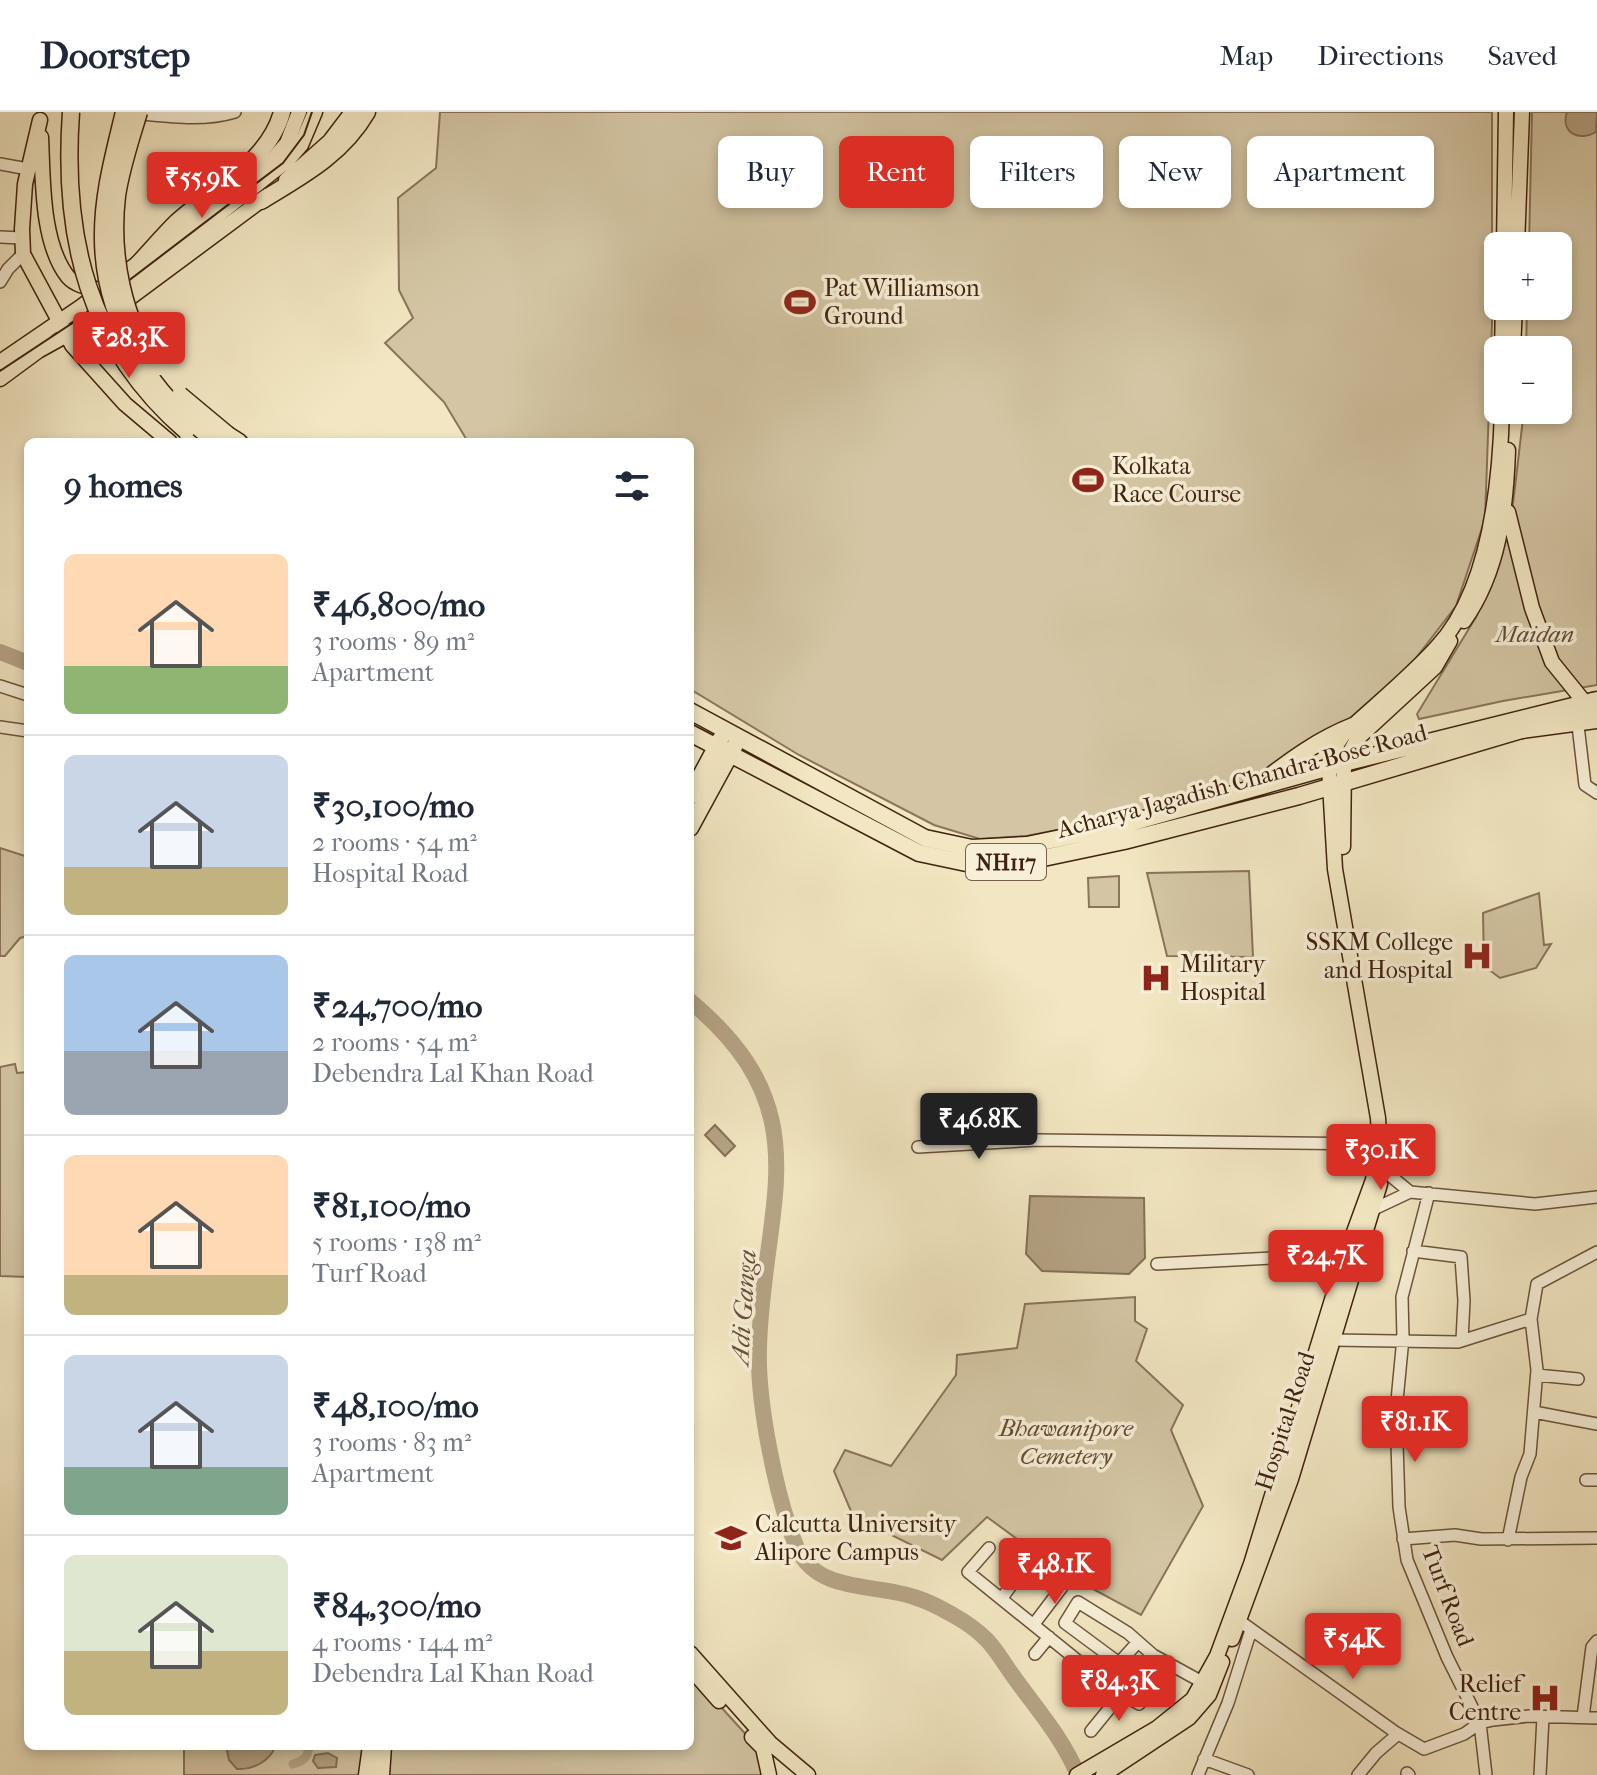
<!DOCTYPE html>
<meta charset="utf-8">
<style>
:root{--surface:#fff;--page:#f6f6f7;--text:#1f2937;--muted:#747a83;--line:#e0e1e3;--accent:#d93025}
body{margin:0;font-family:"IM FELL French Canon",serif;background:var(--page);color:var(--text);height:100vh;display:flex;flex-direction:column;font-size:30px;white-space:nowrap}
*{box-sizing:border-box;margin:0}
p{font-size:26px;color:var(--muted)}
.icon{flex:none;width:44px;height:44px;fill:none;stroke:currentColor;stroke-width:2;stroke-linecap:round;stroke-linejoin:round}
.map{position:relative;flex:1;overflow:hidden}
.drawer{position:absolute;left:24px;top:326px;width:670px;height:1312px;display:flex;flex-direction:column;background:var(--surface);border-radius:12px;box-shadow:0 4px 12px #0003}
.drawer>*{flex:none}
.hud{position:absolute;left:718px;top:24px;width:758px;height:72px;display:flex;gap:16px}
.fabs{position:absolute;left:1484px;top:120px;display:grid;gap:16px}
.fabs a{display:grid;place-items:center;width:88px;height:88px;border-radius:12px;background:var(--surface);box-shadow:0 4px 12px #0003;font-size:40px}
.price{position:absolute;translate:-50% -68px;padding:0 18px;border-radius:8px;background:var(--accent);color:#fff;font-size:26px;line-height:52px;filter:drop-shadow(0 2px 4px #0008)}
.price::after{content:'';position:absolute;left:50%;top:48px;width:24px;height:18px;margin-left:-12px;background:inherit;clip-path:polygon(0 0,100% 0,50% 100%)}
.price.on{background:#222;color:#fff}
ul{padding:0;list-style:none}
li{display:flex;align-items:center;gap:24px;height:200px;padding:0 40px}
li+li{border-top:2px solid var(--line)}
li span{display:grid;place-items:center;flex:none;width:224px;height:160px;border-radius:12px;color:#555}
li>.icon{margin-inline-start:auto}
span .icon{width:96px;height:96px;fill:#fffc;stroke-width:1}
li b{font-size:34px}
h2{display:flex;justify-content:space-between;align-items:center;height:96px;padding:0 40px;font-size:34px}
.pill{padding:0 28px;border-radius:12px;background:var(--surface);box-shadow:0 4px 12px #0003;font-size:28px;line-height:72px}
.pill.on{background:var(--accent);color:#fff}
header{display:flex;align-items:center;gap:48px;box-sizing:border-box;height:112px;padding:0 40px;background:var(--surface);border-bottom:2px solid var(--line)}
header strong{font-size:38px}
nav{display:flex;gap:44px;margin-inline-start:auto;font-size:28px}
.map>svg:first-child{display:block}
.green{fill:#d4c6a4;stroke:#8a745a;stroke-width:2}
.water{fill:#b5a485;stroke:#867056;stroke-width:2}
.lines{fill:none;stroke-linecap:round;stroke-linejoin:round}
.canal{stroke:#b5a485;stroke-width:9}
.river{stroke:#b5a485;stroke-width:16}
.minor-casing{stroke:#6c533c;stroke-width:14}
.major-casing{stroke:#3f220f;stroke-width:17}
.highway-casing{stroke:#3f220f;stroke-width:19}
.minor{stroke:#f7efd7;stroke-width:11}
.major{stroke:#f2e7c2;stroke-width:14}
.highway{stroke:#f2e7c2;stroke-width:16}
.tram{stroke:#3f220f;stroke-width:2}
.highway-bridge-casing{stroke:#3f220f;stroke-width:19;stroke-linecap:butt}
.highway-bridge{stroke:#f2e7c2;stroke-width:16}
.labels{text-anchor:middle;stroke-width:7;stroke-linejoin:round;paint-order:stroke}
.shield{fill:#f7efd7;stroke:#76604b;stroke-width:2}
.shield-label{font-size:22px;font-weight:bold;fill:#3f220f}
.poi-label{font-size:24px;fill:#3f220f;stroke:#f7efd7;text-anchor:start}
.park-label{font-size:24px;font-style:italic;fill:#644b34;stroke:#f7efd7}
.street-label{font-size:24px;fill:#3f220f;stroke:#f7efd7}
.water-label{font-size:26px;font-style:italic;fill:#685038;stroke:#f7efd7}
</style>
<header>
<strong>Doorstep</strong>
<nav><a>Map</a><a>Directions</a><a>Saved</a></nav>
</header>
<div class="map">
<svg width="1597" height="1663" viewBox="0 0 1597 1663">
<rect width="100%" height="100%" fill="#f2e7c2"/>
<filter id="stains"><feTurbulence type="fractalNoise" baseFrequency=".0025" numOctaves="4"/><feColorMatrix values="0 0 0 0 .2 0 0 0 0 .09 0 0 0 0 .02 0 0 0 .5 -.17"/></filter>
<radialGradient id="worn" r=".72"><stop offset=".6" stop-color="#630" stop-opacity="0"/><stop offset="1" stop-color="#630" stop-opacity=".3"/></radialGradient>
<path class="green" d="M440,0H1492V211L1485,407L1456,494L1406,559L1318,635L1239,674L1124,705L1027,724L980,727L934,713L799,643L690,577V330H468L444,290L385,231L413,206L399,178L398,86L436,56Z
M1532,0H1597V573L1503,589L1419,607L1417,602L1476,505L1511,409L1524,298H1558V238H1526L1527,194H1558V134H1529Z
M0,736L28,745V824L20,826L5,844H0Z
M1249,759L1253,845L1167,844L1147,761Z
M1119,764V795H1089L1088,766Z
M1539,781L1544,833L1551,832L1536,856L1500,866L1484,854L1483,801Z
M15,952L17,961L28,960V1165L0,1164V955Z
M1135,1185V1209L1147,1217L1136,1249L1183,1293L1171,1318L1203,1394L1141,1503L1065,1462L987,1405L942,1448L853,1404L834,1359L845,1338L891,1354L956,1263L957,1243L1017,1236L1025,1192Z
M690,1561L761,1639L762,1663H383L385,1634H690Z
M184,1634H363L361,1663H184Z"/>
<path class="water" d="M1567,0H1597L1596,20C1580,30 1560,21 1567,0Z
M715,1013L735,1034L725,1044L705,1023Z
M1030,1084L1144,1086L1145,1146L1129,1162L1042,1159L1026,1142Z
M226,1634H275C271,1649 252,1658 237,1657L229,1648Z
M328,1641L337,1646L336,1655L318,1656L313,1649L315,1643Z"/>
<g class="lines">
<path class="canal" d="M293,1652C304,1649 308,1645 309,1634"/>
<path class="river" d="M0,540L28,551
M690,889C824,1000 763,1091 759,1235C757,1289 776,1386 797,1436C818,1482 875,1471 914,1485C927,1489 941,1496 953,1503C964,1509 978,1519 987,1528C999,1541 1008,1558 1019,1572C1041,1602 1064,1629 1078,1663"/>
<defs>
<path id="minor" d="M132,1C166,4 202,10 235,0
M0,52L28,57
M0,125L22,126
M0,170L8,157L23,142
M0,574L28,583
M1577,605L1585,673L1597,681
M0,615L28,619
M918,1035L1037,1028L1376,1032
M1375,1051L1410,1080
M1429,1081L1402,1185L1403,1226L1396,1299L1399,1395L1407,1448L1447,1545L1480,1611L1486,1663
M1370,1096L1374,1097L1410,1080L1535,1092L1597,1085
M1413,1139L1461,1145L1464,1189L1462,1228
M1157,1152L1346,1142
M1333,1228L1458,1230L1531,1207
M1537,1263L1578,1267
M1534,1300L1597,1312
M1586,1368H1597
M1403,1427L1455,1423L1481,1427L1597,1426
M1508,1428L1521,1365L1530,1342L1537,1258L1531,1207L1537,1172L1597,1140
M989,1436L968,1460L1119,1582
M1002,1486L1023,1457
M1234,1505L1395,1620L1424,1637L1464,1622L1480,1611L1493,1608L1529,1604L1597,1606
M1034,1512L1062,1475
M1138,1530L1119,1551L1065,1511L1078,1490L1128,1521L1153,1543L1202,1570
M1035,1542L1049,1525
M1120,1581L1139,1592L1171,1553
M1583,1605L1592,1535L1597,1529
M1091,1619L1153,1543
M1204,1647L1248,1663
M1407,1661L1409,1663
M1198,1663L1228,1591L1251,1518
M1358,1663L1376,1641L1398,1622
M1540,1663L1543,1605"/>
<path id="major" d="M40,8L25,72L22,117L23,142L72,233L125,292L170,330
M41,25C43,66 41,131 68,165C75,173 86,175 96,177
M286,68L330,29L352,0
M1504,134L1506,0
M1517,134L1522,0
M114,185L288,48L301,33L315,0
M1502,238L1503,194
M1513,238L1515,194
M0,250L82,194L273,47L287,31L299,0
M0,267L38,239L119,194L267,84
M1508,400L1532,496L1552,550L1586,592L1593,588
M1464,509C1499,459 1506,398 1508,338
M1515,620L1597,609
M1343,735L1344,651L1357,627L1435,555L1450,529
M1232,1527L1291,1367L1380,1072
M690,1541L770,1631L808,1663
M690,1556L719,1589
M752,1625L763,1636L769,1663
M1077,1663L1157,1616L1193,1587L1217,1544L1251,1452L1346,1142L1373,1068L1379,1023L1378,1006L1335,757L1329,655L1334,637L1343,623C1374,594 1409,566 1437,535C1489,479 1500,372 1502,298
M1103,1663L1189,1606L1209,1583L1222,1550"/>
<path id="highway" d="M261,89C302,64 342,43 367,0
M138,152C151,138 163,124 176,111C212,78 269,50 282,0
M228,323L239,330
M690,599L925,726L972,736L1027,733L1119,714L1344,651L1597,588
M1548,612L1597,600
M690,621L919,741L971,752L1029,749L1124,729L1299,684L1525,617
M1264,669C1292,647 1320,627 1353,614
M690,684L720,628
M690,716L734,635
M367,1663L371,1634
M381,1663L383,1634"/>
</defs>
<use href="#minor" class="minor-casing"/>
<use href="#major" class="major-casing"/>
<use href="#highway" class="highway-casing"/>
<use href="#minor" class="minor"/>
<use href="#major" class="major"/>
<use href="#highway" class="highway"/>
<path class="tram" d="M0,259L77,208L283,51L304,23L312,0"/>
<defs>
<path id="highway-bridge" d="M71,0C62,126 88,234 186,319
M124,0C114,42 102,84 103,128C104,209 152,285 217,330
M139,0C131,27 121,56 117,84C110,143 123,208 157,256
M180,283L228,323"/>
</defs>
<use href="#highway-bridge" class="highway-bridge-casing"/>
<use href="#highway-bridge" class="highway-bridge"/>
</g>
<defs>
<symbol id="stadium-bare" viewBox="-9 -9 18 18"><path d="M0-5a6.5 5 0 1 0 0 10a6.5 5 0 1 0 0-10ZM-3.5-1.8h7v3.6h-7Z" fill="#8f2418" stroke="#f7efd7" stroke-width="2.5" paint-order="stroke"/></symbol>
<symbol id="hospital-bare" viewBox="-9 -9 18 18"><path d="M-5-5h3v3.5h4V-5h3V5h-3V1.5h-4V5h-3Z" fill="#8f2418" stroke="#f7efd7" stroke-width="2.5" paint-order="stroke"/></symbol>
<symbol id="university-bare" viewBox="-9 -9 18 18"><path d="M0-5L7-2L0 1L-7-2ZM-4 1L0 2.5L4 1V4Q0 6-4 4Z" fill="#8f2418" stroke="#f7efd7" stroke-width="2.5" paint-order="stroke"/></symbol>
</defs>
<g fill-rule="evenodd">
<use href="#stadium-bare" x="778" y="168" width="44" height="44"/>
<use href="#stadium-bare" x="1066" y="346" width="44" height="44"/>
<use href="#hospital-bare" x="1455" y="822" width="44" height="44"/>
<use href="#hospital-bare" x="1134" y="844" width="44" height="44"/>
<use href="#university-bare" x="709" y="1404" width="44" height="44"/>
<use href="#hospital-bare" x="1523" y="1564" width="44" height="44"/>
</g>
<g class="labels">
<rect class="shield" x="966" y="732" width="80" height="36" rx="6"/>
<g class="shield-label">
<text x="1006" y="758">NH117</text>
</g>
<g class="poi-label">
<text x="824" y="184">Pat Williamson<tspan x="824" dy="28">Ground</tspan></text>
<text x="1112" y="362">Kolkata<tspan x="1112" dy="28">Race Course</tspan></text>
<text x="1453" y="838" text-anchor="end">SSKM College<tspan x="1453" dy="28">and Hospital</tspan></text>
<text x="1180" y="860">Military<tspan x="1180" dy="28">Hospital</tspan></text>
<text x="755" y="1420">Calcutta University<tspan x="755" dy="28">Alipore Campus</tspan></text>
<text x="1521" y="1580" text-anchor="end">Relief<tspan x="1521" dy="28">Centre</tspan></text>
</g>
<g class="park-label">
<text x="1535" y="530">Maidan</text>
<text x="1066" y="1324">Bhawanipore<tspan x="1066" dy="28">Cemetery</tspan></text>
</g>
<g class="street-label">
<text transform="translate(1242 669) rotate(-15)" y="8">Acharya Jagadish Chandra Bose Road</text>
<text transform="translate(1285 1309) rotate(-72)" y="8">Hospital Road</text>
<text transform="translate(1448 1484) rotate(69)" y="8">Turf Road</text>
</g>
<g class="water-label">
<text transform="translate(743 1195) rotate(-86)" y="9">Adi Ganga</text>
</g>
</g>
<rect width="100%" height="100%" filter="url(#stains)"/>
<rect width="100%" height="100%" fill="url(#worn)"/>
</svg>
<div class="fabs">
<a>+</a>
<a>−</a>
</div>
<b class="price" style="left:202px;top:108px">₹55.9K</b>
<b class="price" style="left:129px;top:268px">₹28.3K</b>
<b class="price on" style="left:979px;top:1049px">₹46.8K</b>
<b class="price" style="left:1381px;top:1080px">₹30.1K</b>
<b class="price" style="left:1326px;top:1186px">₹24.7K</b>
<b class="price" style="left:1415px;top:1352px">₹81.1K</b>
<b class="price" style="left:1055px;top:1494px">₹48.1K</b>
<b class="price" style="left:1353px;top:1569px">₹54K</b>
<b class="price" style="left:1119px;top:1611px">₹84.3K</b>
<div class="hud">
<a class="pill">Buy</a>
<a class="pill on">Rent</a>
<a class="pill">Filters</a>
<a class="pill">New</a>
<a class="pill">Apartment</a>
</div>
<section class="drawer">
<h2>9 homes<svg class="icon" aria-label="filters" viewBox="0 0 24 24"><path d="M4 7h16M4 17h16"/><circle cx="9" cy="7" r="2"/><circle cx="15" cy="17" r="2"/></svg></h2>
<ul>
<li><span style="background:linear-gradient(#ffd9b3 70%,#8fb573 0)"><svg class="icon" aria-label="home" viewBox="0 0 24 24"><path d="M3 11l9-7 9 7M6 9v11h12V9"/></svg></span><div><b>₹46,800/mo</b><p>3 rooms · 89 m²</p><p>Apartment</p></div></li>
<li><span style="background:linear-gradient(#c9d6e8 70%,#c2b280 0)"><svg class="icon" aria-label="home" viewBox="0 0 24 24"><path d="M3 11l9-7 9 7M6 9v11h12V9"/></svg></span><div><b>₹30,100/mo</b><p>2 rooms · 54 m²</p><p>Hospital Road</p></div></li>
<li><span style="background:linear-gradient(#a9c7e8 60%,#9aa5b1 0)"><svg class="icon" aria-label="home" viewBox="0 0 24 24"><path d="M3 11l9-7 9 7M6 9v11h12V9"/></svg></span><div><b>₹24,700/mo</b><p>2 rooms · 54 m²</p><p>Debendra Lal Khan Road</p></div></li>
<li><span style="background:linear-gradient(#ffd9b3 75%,#c2b280 0)"><svg class="icon" aria-label="home" viewBox="0 0 24 24"><path d="M3 11l9-7 9 7M6 9v11h12V9"/></svg></span><div><b>₹81,100/mo</b><p>5 rooms · 138 m²</p><p>Turf Road</p></div></li>
<li><span style="background:linear-gradient(#c9d6e8 70%,#7fa58c 0)"><svg class="icon" aria-label="home" viewBox="0 0 24 24"><path d="M3 11l9-7 9 7M6 9v11h12V9"/></svg></span><div><b>₹48,100/mo</b><p>3 rooms · 83 m²</p><p>Apartment</p></div></li>
<li><span style="background:linear-gradient(#dfe7d0 60%,#c2b280 0)"><svg class="icon" aria-label="home" viewBox="0 0 24 24"><path d="M3 11l9-7 9 7M6 9v11h12V9"/></svg></span><div><b>₹84,300/mo</b><p>4 rooms · 144 m²</p><p>Debendra Lal Khan Road</p></div></li>
</ul>
</section>
</div>
